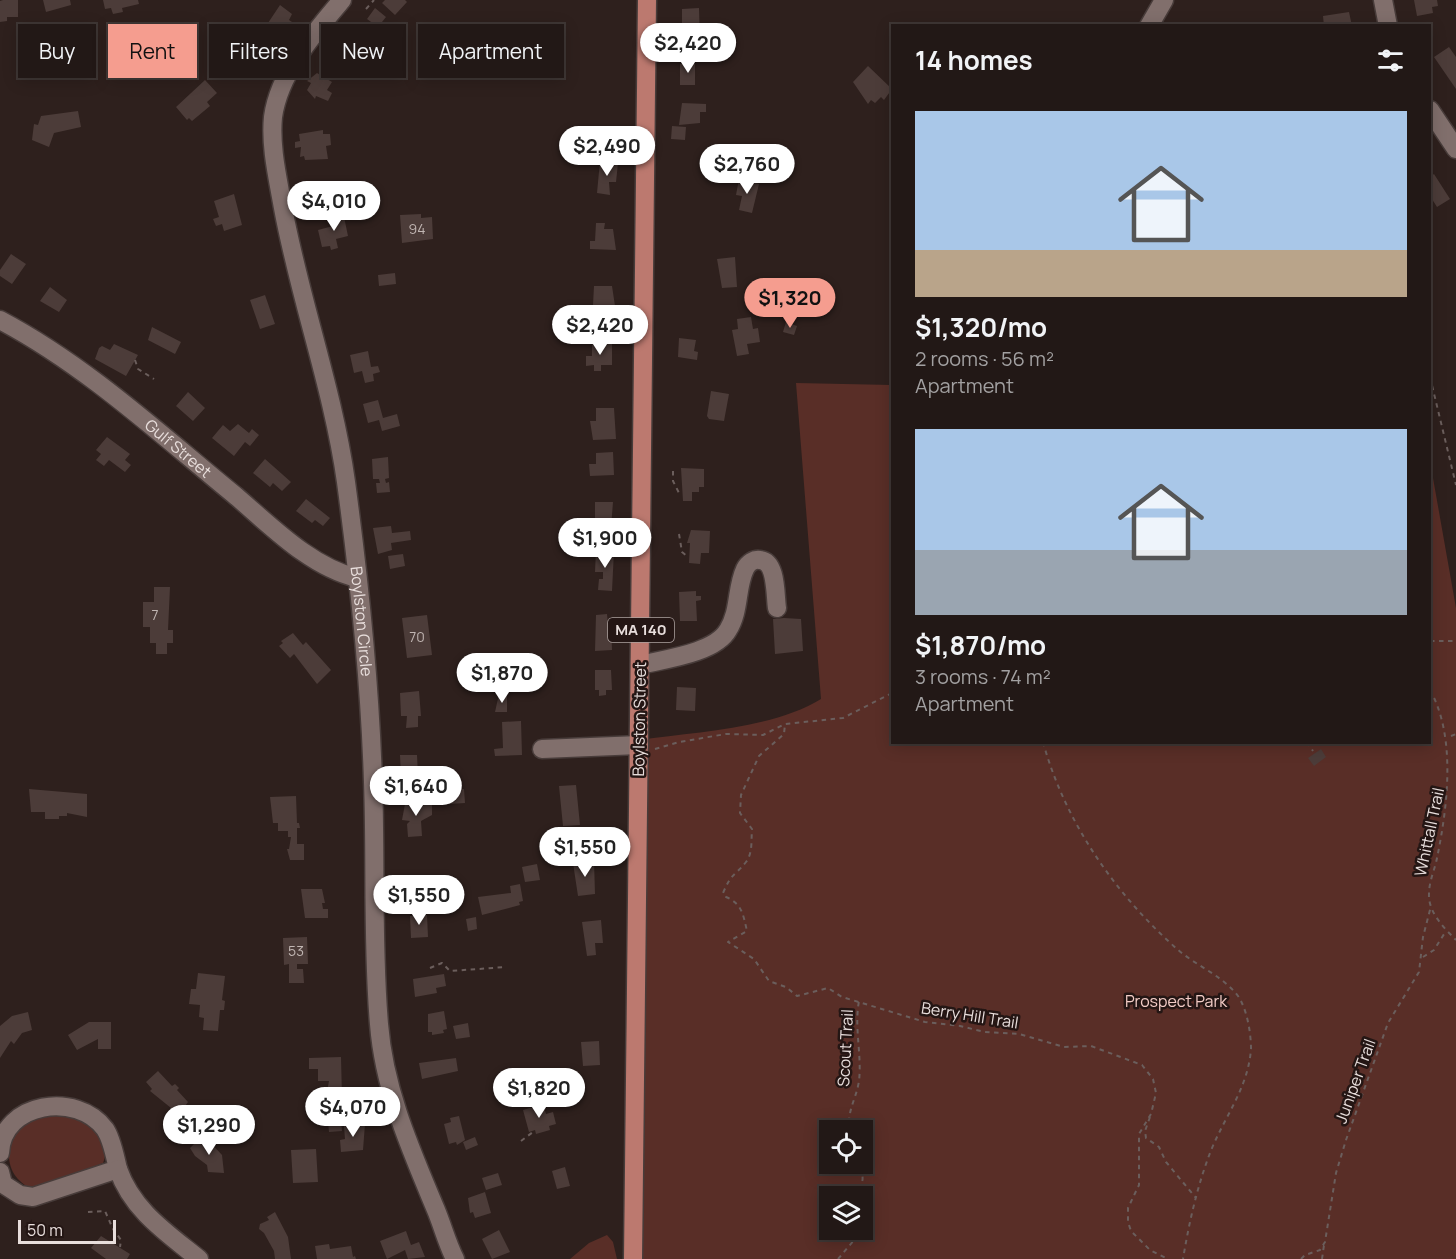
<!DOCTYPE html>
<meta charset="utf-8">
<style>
:root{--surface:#221816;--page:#2a211f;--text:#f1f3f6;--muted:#a2a0a1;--line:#3f3735;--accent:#f59d8f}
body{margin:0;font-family:Manrope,sans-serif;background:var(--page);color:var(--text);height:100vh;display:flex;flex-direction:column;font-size:22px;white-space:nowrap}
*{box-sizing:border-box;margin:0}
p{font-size:20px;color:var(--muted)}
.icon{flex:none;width:33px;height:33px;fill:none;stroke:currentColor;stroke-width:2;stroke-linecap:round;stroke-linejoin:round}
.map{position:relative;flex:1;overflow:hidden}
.panel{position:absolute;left:891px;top:24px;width:540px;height:720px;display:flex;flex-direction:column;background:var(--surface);border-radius:0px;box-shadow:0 3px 15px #0003,0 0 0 2px var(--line)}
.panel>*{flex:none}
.top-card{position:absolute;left:18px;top:24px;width:570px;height:54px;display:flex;gap:12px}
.fabs{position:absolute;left:819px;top:1120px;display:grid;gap:12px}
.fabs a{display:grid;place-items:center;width:54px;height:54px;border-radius:0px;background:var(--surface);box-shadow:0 3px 15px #0003,0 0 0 2px var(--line);font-size:30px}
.scale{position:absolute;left:18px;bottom:15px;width:98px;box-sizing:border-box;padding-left:6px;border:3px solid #e8dedc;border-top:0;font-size:16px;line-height:21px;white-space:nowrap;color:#e8dedc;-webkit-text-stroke:4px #241614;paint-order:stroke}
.price{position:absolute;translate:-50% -51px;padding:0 14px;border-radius:21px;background:#fff;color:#222;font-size:20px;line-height:39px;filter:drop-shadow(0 2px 3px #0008)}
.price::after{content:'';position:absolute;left:50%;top:36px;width:18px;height:14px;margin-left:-9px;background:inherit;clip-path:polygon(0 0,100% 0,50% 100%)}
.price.selected{background:var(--accent);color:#111}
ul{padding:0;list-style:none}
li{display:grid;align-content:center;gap:12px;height:318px;padding:0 24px}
li span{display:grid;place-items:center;height:186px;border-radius:0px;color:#555}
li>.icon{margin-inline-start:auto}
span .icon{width:108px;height:108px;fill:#fffc;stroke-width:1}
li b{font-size:26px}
h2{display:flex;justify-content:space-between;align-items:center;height:72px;padding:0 24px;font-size:26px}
.pill{padding:0 21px;border-radius:0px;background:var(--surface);box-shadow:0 3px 15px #0003,0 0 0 2px var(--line);font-size:21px;line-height:54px}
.pill.selected{background:var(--accent);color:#111}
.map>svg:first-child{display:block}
.green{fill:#592e27;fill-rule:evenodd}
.building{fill:#4c3c39}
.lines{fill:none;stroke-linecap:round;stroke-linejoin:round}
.minor-casing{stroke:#483c3a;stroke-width:21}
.major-casing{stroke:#483c3a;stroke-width:21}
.path{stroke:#6b5e5c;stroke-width:2;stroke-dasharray:4.5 4.5;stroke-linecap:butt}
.minor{stroke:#816f6c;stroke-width:18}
.major{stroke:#bc796f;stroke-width:18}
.labels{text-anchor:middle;stroke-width:5;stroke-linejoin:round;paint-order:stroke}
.number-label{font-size:14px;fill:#c1b6b3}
.shield{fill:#241614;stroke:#ada2a0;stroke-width:1.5}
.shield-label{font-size:15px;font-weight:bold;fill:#e8dedc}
.street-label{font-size:16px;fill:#e8dedc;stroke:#241614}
.park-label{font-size:16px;fill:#f3ccc6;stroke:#241614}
</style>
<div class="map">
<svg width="1456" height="1259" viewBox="0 0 1456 1259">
<rect width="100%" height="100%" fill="#2e201d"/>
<path class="green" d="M796,383L892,385V742H1430V461L1456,608V1259H633L639,740C696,732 772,729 821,699ZM830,1131H862V1164H830ZM830,1197H862V1230H830Z
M60,1111C81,1118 115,1134 103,1163L36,1190C3,1180 0,1140 28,1121C37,1116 50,1114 60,1111Z
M607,1235L613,1242L617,1259H570L589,1243Z"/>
<path class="building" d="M3,0H18V17H7V21L0,22V1Z
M43,0H70L71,5L46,12Z
M103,0H138L139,4L122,8L123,12L113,14L111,8L105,9Z
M385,0H405L407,2L395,15L382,3Z
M1414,0H1437L1438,6L1432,7L1433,13L1417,16Z
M280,5L292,14L289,20L292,22L290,25L287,23L278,34L266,26Z
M375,8L386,17L378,27L367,19Z
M699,8L700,41H682V9Z
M1349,12L1352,26H1324L1323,16Z
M357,36L371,46L356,66L342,55Z
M1449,47L1456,57V89L1434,57Z
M680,64H695V85H680Z
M868,66L892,89L884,100L881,97L875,103L871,100L868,104L853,82Z
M317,73L332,82L327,90L332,93L328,101L316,96L315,99L307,90L311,83L307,81Z
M205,80L217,93L207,102L210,106L192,121L189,118L187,120L176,107Z
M682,103L706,104V112H700V123L679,125Z
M78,111L81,127L54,133L49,147L32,140L34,124L38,125L41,116Z
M672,126L686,127L685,140L671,139Z
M323,130V134H330L331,145L326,146L328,159L305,160L304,156L300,157L301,147L295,148V142L300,141L299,134Z
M600,161L618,163L616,182H609L610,195L597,193Z
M1434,174L1450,199L1437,207L1430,196V177Z
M739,179L759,184L752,213L739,210L742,196L736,195Z
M234,194L242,225L224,231L222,224L216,226L213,219L219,217L214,201Z
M343,212L348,236L336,239L338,248L331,250L330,246L322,247L318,230L333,226L331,215Z
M421,214V218L432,217L433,239L402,243L400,215Z
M596,223H605L604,229H613L616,250L590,249V241H595Z
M11,254L26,264L12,284L0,276V270Z
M735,257L737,287L722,288L717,259Z
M395,273L396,284L379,286L378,275Z
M594,286H612L615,306L593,305Z
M50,287L67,300L59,312L40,301Z
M265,295L275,324L260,329L250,300Z
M751,317L753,329L758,328L760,342L747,344L749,354L737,356L732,330L738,329L737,319Z
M786,322L797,326L794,335L783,332Z
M152,327L181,342L175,354L148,340Z
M679,338L696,340L694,351L698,352L697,360L678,357Z
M114,344L138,355L126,376L95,359L99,348L102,346L110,350Z
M592,344H612V365H601V371H594V365L586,366V356H592Z
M368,351L371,367L378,366L380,372L373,374L374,381L365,383L362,371L354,373L350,355Z
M711,391L729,394L724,421L709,419L707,416Z
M188,392L205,408L193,421L176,406Z
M378,400L383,418L397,414L400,426L382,431L379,420L368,423L363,404Z
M596,408H614L616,439L593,440L590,421H596Z
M238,424L249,433L252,429L259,435L250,446L245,442L234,456L212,438L223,425L230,431Z
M107,437L130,454L125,460L131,465L125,472L109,460L104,466L96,460L101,454L96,450Z
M613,452L614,475L590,476L589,464H596V453Z
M388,457L389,478L385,479L386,483L389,482L390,492L377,493L376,483H380L379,479H373L372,459Z
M265,459L291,482L282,491L273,483L270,487L253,473Z
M681,468L704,469V487H699V492H692V501H683Z
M306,499L330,518L323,526L315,520L312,523L296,511Z
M595,502H613L611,528H607V525H595Z
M391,526L392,533L410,531L411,540L391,543L392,550L378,554L373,528Z
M691,530L710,531L709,553H701L700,564L689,563L690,543H687Z
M596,550L614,551L612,591L598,590L599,579H603V572H595Z
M403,554L405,566L390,569L388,556Z
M154,587H170L168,630H173V643H167V654H156V643H150V627H143V602H154Z
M696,591V596H701V600L696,601L697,621H680L679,592Z
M607,614L608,625H611L612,650L595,651L596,615Z
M427,615L432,655L407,658L402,618Z
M784,618L801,619L803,651L775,654L773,619Z
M293,633L303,645L306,642L331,670L317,684L294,654L290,658L279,646L283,643L281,641Z
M595,670H611L612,690H606V695L599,696V690H595Z
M677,687L696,688L695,711L676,710Z
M419,691L421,716H418V727L406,728L407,716H401L400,693Z
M499,694H507V712H495Z
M521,721L522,755L495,756L494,749L503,748L502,722Z
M1321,749L1326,757L1314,766L1308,758Z
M400,755H417L418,775L401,776Z
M576,785L580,825L563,826L559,786Z
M29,789L87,794V817L67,813V816H59V819H45V812H31Z
M464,789L465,803L449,804L448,790Z
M296,796L297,823H299L300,828H297V844H304V860H290L287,849H289L291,837H288V831H278V823H273L270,797Z
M432,803V815L421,821L422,836L408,837L407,824L410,821L402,820L405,804Z
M594,861L595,894L578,896L573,863Z
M537,864L540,880L525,882L522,867Z
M520,884L523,901L519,902L520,905L482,915L478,897L511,893L510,886Z
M301,889H322L325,903H322L323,909H328V918H305Z
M427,915L428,937L411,938L410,916Z
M476,917L477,929L468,931L466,919Z
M601,920L603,943H595L596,955L587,956L582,922Z
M307,937L308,964H297V969H303L304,983H289V964L284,965L283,938Z
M198,973L225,976L222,1000L225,1001L224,1010H220L218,1031L203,1030L204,1018L199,1017L200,1005L189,1004L191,989H196Z
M444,974L446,986L436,988L437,993L415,997L413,979Z
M444,1011L447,1029L443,1030L444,1033L432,1035V1032H428V1014Z
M28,1012L32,1030L22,1033L14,1044L11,1041L0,1058V1026L12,1016Z
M89,1022H111V1049H98V1039L77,1050L68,1035Z
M468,1023L470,1037L456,1039L453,1026Z
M599,1041L600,1065L583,1066L581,1042Z
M341,1057L342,1097H326L329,1081H318V1069H309V1058Z
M456,1058L458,1071L422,1079L419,1063Z
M158,1071L172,1086L175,1084L179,1088L177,1090L188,1102L183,1109L181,1107L176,1112L150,1091L152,1089L146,1082Z
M543,1104L546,1114L553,1112L556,1124L549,1126L550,1130L536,1134L535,1130L529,1132L523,1110Z
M459,1116L465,1140L457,1145L456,1142L449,1144L444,1124L451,1122L450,1118Z
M341,1121L342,1131L329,1132L328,1122Z
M365,1124L363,1150L341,1152L340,1140L345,1139L344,1126Z
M475,1137L478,1145L466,1150L463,1142Z
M199,1139L205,1145L209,1141L222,1155L224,1173L208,1172L207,1165L195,1156L190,1148Z
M316,1149L318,1182L293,1183L291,1150Z
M565,1167L570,1186L557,1189L552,1171Z
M498,1173L502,1185L486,1190L482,1178Z
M485,1192L491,1213L475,1218L473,1212L470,1213L468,1198Z
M275,1212L288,1237L291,1259H275L274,1251L264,1233L259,1229L260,1224L269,1220L267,1217Z
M499,1230L510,1252L492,1259L482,1239Z
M406,1231L411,1245L419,1242L425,1257L408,1259L405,1250L387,1259L380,1241Z
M101,1236L130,1254L127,1259H106L91,1248Z
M329,1244L330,1249L351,1246L353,1257L355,1256L356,1259H317L315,1246Z"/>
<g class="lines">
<defs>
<g id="minor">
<path id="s1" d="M342,0C314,33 279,73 273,117C270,147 278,179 283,208C300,300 333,389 346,482C359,578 370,685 373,782C376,862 372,943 379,1024C384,1090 411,1150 436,1210C443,1227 447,1243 455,1259"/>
<path d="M1383,0L1388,26"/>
<path d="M1149,26L1164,0"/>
<path d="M1430,110L1456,149"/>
<path id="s2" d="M0,320C87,366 161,435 237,497C272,527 311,567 357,578"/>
<path d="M640,665C665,659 715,653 728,630C740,611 736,588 745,569C748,563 754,559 760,560C777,561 775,596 777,608"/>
<path d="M542,749L639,745"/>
<path d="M0,1153C2,1102 77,1091 105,1129C112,1139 115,1157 118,1169L33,1197L20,1195L3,1184L0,1172"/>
<path d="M118,1169C132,1210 167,1233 199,1259"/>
</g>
<path id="major" d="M633,1259L647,0"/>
</defs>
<use href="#minor" class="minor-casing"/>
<use href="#major" class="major-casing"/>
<path class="path" d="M366,9L374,0
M135,360L138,369L154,379
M1430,377L1456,485
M673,471V481L679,493
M679,534L682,552L687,556
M1430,641H1456
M1430,690C1456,736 1448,805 1437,858C1435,869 1429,881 1429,894C1428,912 1444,928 1456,940
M892,693L843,718L785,724L784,734L759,756L741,795L740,813L752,829C751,840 753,853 746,862C734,877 732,872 723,893L726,897C742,904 743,914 747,931L728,942L754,959L769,981L786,987L797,996L828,988L842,997L925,1022L960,1026L985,1032L1019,1034L1064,1047L1091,1046L1142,1065L1153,1079L1156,1093L1151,1114L1139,1134V1185L1128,1208V1222L1131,1231L1150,1250L1168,1259
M1451,736L1456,734
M1043,742C1065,822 1115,894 1177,949C1196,966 1222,975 1238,996C1247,1009 1251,1033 1251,1049C1248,1089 1224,1117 1210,1153C1197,1187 1189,1223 1183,1259
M1307,742L1313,751
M655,749L679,742L726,734L763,735L785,724
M1423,957L1434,950L1446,931
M430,968L442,963L450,971L506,967
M1150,1117L1145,1131L1146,1138L1159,1147L1166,1162L1196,1198
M850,1131C846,1112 856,1100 859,1081C862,1055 854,1028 859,1001
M521,1141L533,1132
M854,1197C862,1180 866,1184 859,1164
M88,1212L105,1211L113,1229L121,1240L120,1247
M838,1259L855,1239L854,1230
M1301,1259L1305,1255L1320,1250L1325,1242L1336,1173L1346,1140L1388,1023L1419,972L1423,937L1431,906
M1322,1259L1324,1245"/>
<use href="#minor" class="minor"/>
<use href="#major" class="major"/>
</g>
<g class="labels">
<g class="number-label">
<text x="417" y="234">94</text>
<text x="155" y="620">7</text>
<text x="417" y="642">70</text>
<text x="296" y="956">53</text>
</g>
<rect class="shield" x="608" y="618" width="66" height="24" rx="4.5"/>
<g class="shield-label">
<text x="641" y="635">MA 140</text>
</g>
<g class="street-label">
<text dy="6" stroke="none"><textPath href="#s2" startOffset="220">Gulf Street</textPath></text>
<text dy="6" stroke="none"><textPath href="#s1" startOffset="651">Boylston Circle</textPath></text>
<text transform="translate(639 719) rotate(-89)" y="6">Boylston Street</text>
<text transform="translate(1429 832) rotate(-78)" y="6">Whittall Trail</text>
<text transform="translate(970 1015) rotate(9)" y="6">Berry Hill Trail</text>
<text transform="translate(845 1048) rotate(-87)" y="6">Scout Trail</text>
<text transform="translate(1355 1081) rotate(-70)" y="6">Juniper Trail</text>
</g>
<g class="park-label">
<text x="1176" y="1007">Prospect Park</text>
</g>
</g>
</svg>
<div class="fabs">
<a><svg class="icon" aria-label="locate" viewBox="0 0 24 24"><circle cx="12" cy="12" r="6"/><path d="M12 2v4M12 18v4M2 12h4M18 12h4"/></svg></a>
<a><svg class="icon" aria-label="layers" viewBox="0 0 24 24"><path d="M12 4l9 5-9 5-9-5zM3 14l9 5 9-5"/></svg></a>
</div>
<div class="scale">50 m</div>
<b class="price" style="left:688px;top:74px">$2,420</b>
<b class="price" style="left:607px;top:177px">$2,490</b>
<b class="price" style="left:747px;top:195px">$2,760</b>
<b class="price" style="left:334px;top:232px">$4,010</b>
<b class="price selected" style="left:790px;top:329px">$1,320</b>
<b class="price" style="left:600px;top:356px">$2,420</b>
<b class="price" style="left:605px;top:569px">$1,900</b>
<b class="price" style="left:502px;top:704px">$1,870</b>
<b class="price" style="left:416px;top:817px">$1,640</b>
<b class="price" style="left:585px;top:878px">$1,550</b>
<b class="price" style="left:419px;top:926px">$1,550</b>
<b class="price" style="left:539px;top:1119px">$1,820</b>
<b class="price" style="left:353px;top:1138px">$4,070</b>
<b class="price" style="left:209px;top:1156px">$1,290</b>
<div class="top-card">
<a class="pill">Buy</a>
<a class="pill selected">Rent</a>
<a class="pill">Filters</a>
<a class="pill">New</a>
<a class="pill">Apartment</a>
</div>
<section class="panel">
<h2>14 homes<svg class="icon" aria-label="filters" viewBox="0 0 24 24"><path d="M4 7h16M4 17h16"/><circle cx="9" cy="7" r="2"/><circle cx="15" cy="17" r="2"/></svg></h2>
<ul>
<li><span style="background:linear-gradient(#a9c7e8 75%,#b9a48a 0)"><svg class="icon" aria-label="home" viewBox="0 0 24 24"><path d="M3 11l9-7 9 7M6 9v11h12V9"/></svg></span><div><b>$1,320/mo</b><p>2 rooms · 56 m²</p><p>Apartment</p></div></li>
<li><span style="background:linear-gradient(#a9c7e8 65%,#9aa5b1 0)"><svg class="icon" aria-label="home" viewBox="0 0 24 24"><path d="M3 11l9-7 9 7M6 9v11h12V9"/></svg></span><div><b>$1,870/mo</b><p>3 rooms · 74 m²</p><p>Apartment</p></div></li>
</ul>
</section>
</div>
